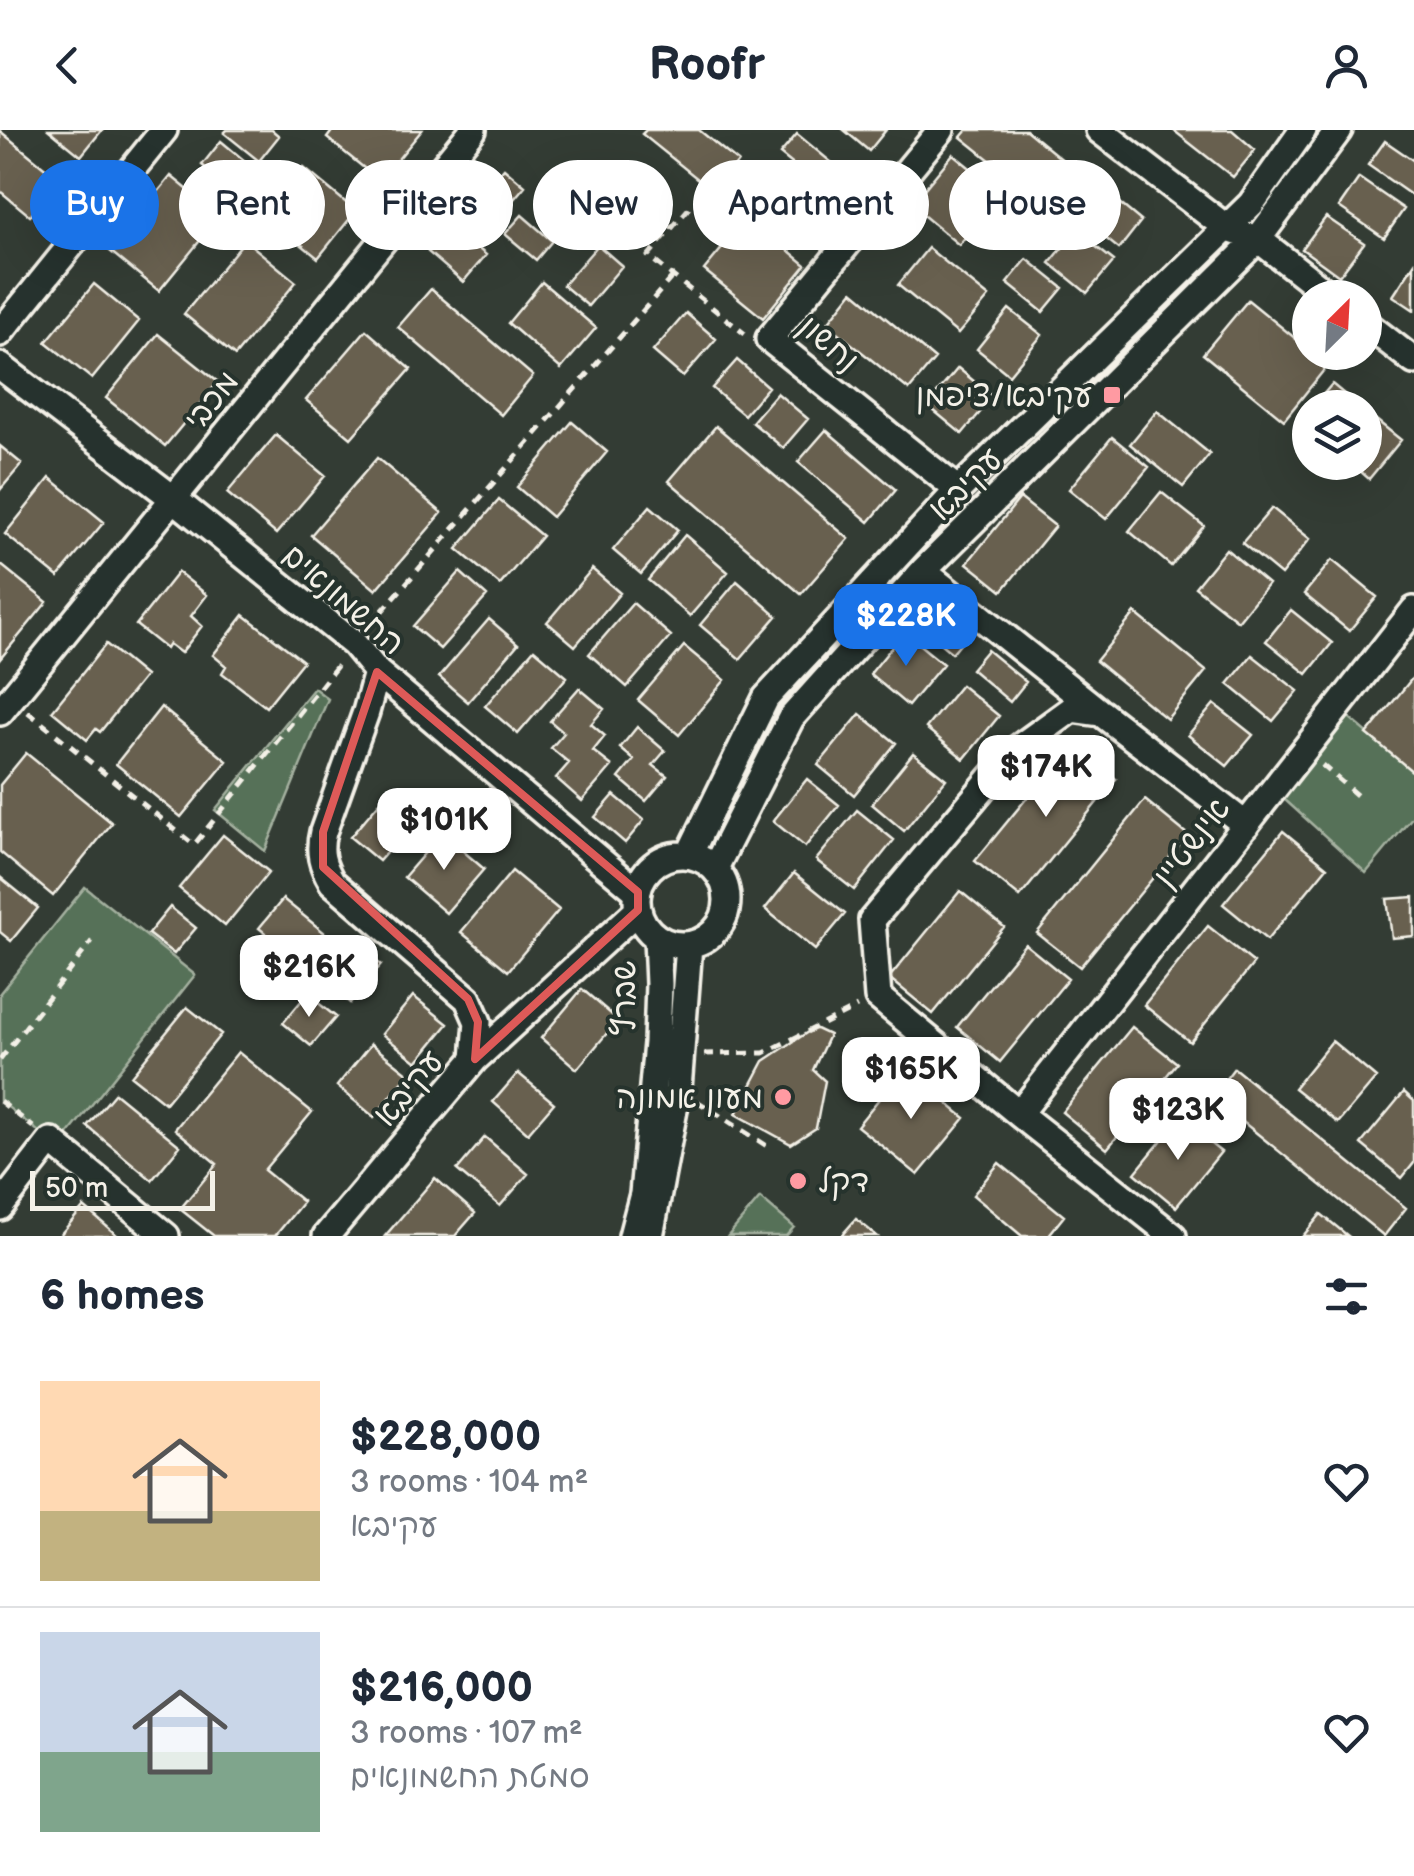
<!DOCTYPE html>
<meta charset="utf-8">
<style>
:root{--surface:#fff;--page:#f2f2f3;--text:#1f2937;--muted:#747a83;--line:#e0e1e3;--accent:#1a73e8}
body{margin:0;font-family:"Balsamiq Sans","Playpen Sans Hebrew",sans-serif;background:var(--page);color:var(--text);height:100vh;display:flex;flex-direction:column;font-size:38px;white-space:nowrap}
*{box-sizing:border-box;margin:0}
p{font-size:32px;color:var(--muted)}
.icon{flex:none;width:55px;height:55px;fill:none;stroke:currentColor;stroke-width:2;stroke-linecap:round;stroke-linejoin:round}
.map{position:relative;height:1106px;overflow:hidden}
.details{display:flex;flex-direction:column;background:var(--surface);flex:1}
.details>*{flex:none}
.banner{position:absolute;left:30px;top:30px;width:1355px;height:90px;display:flex;gap:20px}
.needle{width:65px;rotate:24deg}
.buttons{position:absolute;left:1292px;top:150px;display:grid;gap:20px}
.buttons a{display:grid;place-items:center;width:90px;height:90px;border-radius:50%;background:var(--surface);box-shadow:0 10px 40px #0002;font-size:50px}
.scale{position:absolute;left:30px;bottom:25px;width:185px;box-sizing:border-box;padding-left:10px;border:5px solid #f4f1e8;border-top:0;font-size:28px;line-height:35px;white-space:nowrap;color:#f4f1e8;-webkit-text-stroke:8px #26332d;paint-order:stroke}
.price{position:absolute;translate:-50% -85px;padding:0 22px;border-radius:20px;background:#fff;color:#222;font-size:32px;line-height:65px;filter:drop-shadow(0 2px 5px #0008)}
.price::after{content:'';position:absolute;left:50%;top:60px;width:30px;height:22px;margin-left:-15px;background:inherit;clip-path:polygon(0 0,100% 0,50% 100%)}
.price.active{background:var(--accent);color:#fff}
ul{padding:0;list-style:none}
li{display:flex;align-items:center;gap:30px;height:250px;padding:0 40px}
li+li{border-top:2px solid var(--line)}
li span{display:grid;place-items:center;flex:none;width:280px;height:200px;border-radius:0px;color:#555}
li>.icon{margin-inline-start:auto}
span .icon{width:120px;height:120px;fill:#fffc;stroke-width:1}
li b{font-size:42px}
h2{display:flex;justify-content:space-between;align-items:center;height:120px;padding:0 40px;font-size:42px}
.chip{padding:0 35px;border-radius:45px;background:var(--surface);box-shadow:0 10px 40px #0002;font-size:35px;line-height:90px}
.chip.active{background:var(--accent);color:#fff}
header{display:flex;justify-content:space-between;align-items:center;height:130px;padding:0 40px;background:var(--surface);font-size:45px;font-weight:700}
.map>svg:first-child{display:block}
.green{fill:#567158;stroke:#a5b1a0;stroke-width:2.5}
.building{fill:#676050;stroke:#f4f1e8;stroke-width:2.5}
.lines{fill:none;stroke-linecap:round;stroke-linejoin:round}
.minor-casing{stroke:#f4f1e8;stroke-width:32}
.path{stroke:#f4f1e8;stroke-width:5;stroke-dasharray:10 8;stroke-linecap:butt}
.minor{stroke:#26332d;stroke-width:25}
.marked{fill:none;stroke:#de5a58;stroke-width:8;stroke-linejoin:round}
.poi-dot{fill:#ff9aa2;stroke:#26332d;stroke-width:4}
.labels{text-anchor:middle;stroke-width:8;stroke-linejoin:round;paint-order:stroke}
.street-label{font-size:32px;fill:#f4f1e8;stroke:#26332d}
.poi-label{font-size:32px;fill:#f4f1e8;stroke:#26332d;text-anchor:end}
</style>
<header><svg class="icon" aria-label="back" viewBox="0 0 24 24"><path d="M15 5l-7 7 7 7"/></svg>Roofr<svg class="icon" aria-label="person" viewBox="0 0 24 24"><circle cx="12" cy="8" r="4"/><path d="M4 21q1-7 8-7t8 7"/></svg></header>
<div class="map">
<svg width="1414" height="1106" viewBox="0 0 1414 1106">
<rect width="100%" height="100%" fill="#333c34"/>
<filter id="ink" filterUnits="userSpaceOnUse"><feTurbulence type="fractalNoise" baseFrequency=".01" numOctaves="2"/><feDisplacementMap in="SourceGraphic" scale="20" xChannelSelector="R" yChannelSelector="G"/><feConvolveMatrix kernelMatrix="1 2 1 2 8 2 1 2 1" color-interpolation-filters="sRGB"/></filter>
<g filter="url(#ink)">
<path class="green" d="M314,558L328,569L265,721L215,680Z
M1338,578L1414,642V685L1366,743L1274,660Z
M85,757L195,845L58,1017L0,971V863Z
M760,1068L794,1097L786,1106H728Z"/>
<path class="building" d="M49,0H102L81,26Z
M227,0H272L279,6L259,31L224,3Z
M333,0H422L380,51L327,8Z
M646,0H699L738,32L714,62L642,4Z
M844,0H886L869,21Z
M967,0H1026L1070,36L1041,71L961,7Z
M1173,0H1232L1255,20L1233,47Z
M0,1L60,50L30,86L0,61Z
M797,4L849,47L833,67L780,24Z
M221,11L252,37L232,60L202,35Z
M1385,11L1414,31V61L1411,65L1368,35Z
M953,24L1001,63L959,115L911,75Z
M304,38L356,81L318,128L265,85Z
M504,38L525,56L492,95L470,76Z
M171,46L220,86L159,161L110,121Z
M775,48L825,88L808,110L757,69Z
M1359,48L1404,79L1384,108L1339,77Z
M1095,53L1141,91L1119,119L1072,81Z
M522,85L552,111L536,130L505,104Z
M748,87L806,135L763,188L704,140Z
M1326,87L1364,113L1339,146L1302,119Z
M451,96L486,125L463,152L428,122Z
M1076,101L1114,131L1087,163L1050,133Z
M245,110L296,152L235,226L184,184Z
M598,115L622,136L588,176L563,155Z
M928,118L989,167L958,204L898,155Z
M1027,129L1063,158L1043,182L1007,153Z
M1414,134V180L1393,166Z
M542,152L596,198L561,239L508,193Z
M94,154L139,191L92,249L46,212Z
M431,159L533,246L501,285L398,197Z
M853,161L935,229L909,260L827,194Z
M1248,170L1328,235L1284,290L1203,224Z
M1009,179L1042,205L1009,245L977,219Z
M686,183L716,209L683,247L653,221Z
M366,200L411,239L351,308L306,270Z
M158,204L218,252L165,316L106,268Z
M737,230L768,257L744,285L712,258Z
M958,238L993,267L962,304L927,275Z
M1332,254L1361,278H1312Z
M777,263L808,289L783,318L752,292Z
M1157,281L1210,324L1183,357L1130,314Z
M1365,281L1401,310L1369,349L1350,332H1365Z
M572,292L607,322L552,387L517,357Z
M716,296L849,409L801,464L669,351Z
M826,300L896,360L869,392L798,332Z
M276,305L325,346L276,404L227,363Z
M1112,307L1149,337L1106,389L1069,359Z
M0,316L22,334L0,360Z
M377,328L442,383L376,460L311,405Z
M50,348L104,392L58,447L5,404Z
M1161,362L1204,396L1171,436L1129,401Z
M1020,368L1055,396L1002,461L967,433Z
M499,370L542,406L500,455L457,419Z
M650,376L678,400L641,444L613,420Z
M1272,378L1310,409L1281,445L1242,413Z
M685,405L728,442L690,486L648,450Z
M1226,419L1268,454L1238,491L1195,457Z
M1332,430L1377,467L1349,501L1304,464Z
M0,434L47,472L0,529Z
M592,439L620,463L575,516L547,492Z
M178,442L207,465L191,486L202,496L181,523L169,514L166,519L136,495Z
M460,442L487,466L440,519L413,496Z
M737,451L777,486L740,529L700,495Z
M633,473L671,506L627,557L589,524Z
M933,477L967,505L952,523L918,495Z
M1291,480L1332,513L1307,544L1266,511Z
M1135,483L1206,541L1167,589L1096,531Z
M244,485L303,531L266,577L222,543L226,536L213,525Z
M489,489L518,514L468,572L439,547Z
M904,502L943,534L908,576L870,544Z
M106,514L145,546L100,602L96,599L87,610L52,581Z
M684,516L725,550L679,605L638,570Z
M534,519L567,547L518,604L485,576Z
M987,520L1026,552L1010,572L971,539Z
M1252,525L1298,561L1273,591L1228,554Z
M1414,546V641L1413,642L1367,604Z
M961,555L999,586L964,629L926,598Z
M579,558L604,579L591,594L605,606L593,621L612,636L582,671L556,648L569,633L551,618L564,603L550,591Z
M1214,574L1253,605L1227,636L1188,605Z
M161,577L227,631L181,687L116,634Z
M860,584L896,613L854,665L818,635Z
M637,597L665,621L653,635L667,646L646,671L619,648L634,630L620,618Z
M1072,613L1116,649L1020,767L975,731Z
M26,623L112,693L53,766L0,722V655Z
M913,623L946,649L904,701L872,674Z
M807,649L839,675L805,717L773,691Z
M614,665L644,690L625,713L595,687Z
M1145,670L1188,705L1080,837L1037,803Z
M379,673L408,698L379,731L350,707Z
M857,680L894,710L854,760L816,730Z
M1283,701L1327,737L1267,810L1223,774Z
M442,703L484,739L446,783L404,747Z
M223,705L269,742L225,796L179,758Z
M512,741L559,780L508,841L461,802Z
M794,743L845,784L815,820L765,779Z
M0,747L38,778L11,811L0,802Z
M960,761L1004,797L933,884L889,848Z
M1414,767V806L1392,808L1387,769Z
M283,769L326,804L303,834L259,798Z
M170,777L196,798L174,824L148,804Z
M1208,796L1254,833L1190,912L1144,875Z
M347,807L381,835L350,873L316,845Z
M1025,814L1068,849L1000,932L957,897Z
M582,859L618,890L577,939L541,908Z
M307,864L336,887L311,916L283,893Z
M413,866L448,894L417,932L382,904Z
M187,877L221,904L165,973L131,946Z
M1132,897L1177,933L1107,1019L1062,982Z
M814,898L829,905L813,940L825,951L816,998L791,1014L736,984L764,931Z
M1332,911L1376,948L1338,993L1294,958Z
M371,914L409,944L374,987L337,956Z
M238,922L312,982L264,1040L303,1072L275,1106H214L180,1079L217,1034L175,999Z
M904,938L965,988L918,1045L857,996Z
M1234,938L1406,1078L1384,1106L1212,967Z
M518,943L554,973L528,1003L493,972Z
M1404,962L1414,971V1033L1402,1048L1361,1014Z
M115,963L180,1016L152,1050L87,996Z
M1179,989L1221,1022L1176,1077L1135,1043Z
M485,1007L528,1044L500,1076L457,1040Z
M999,1033L1064,1086L1048,1106H1022L973,1065Z
M435,1048L475,1083L455,1106H385Z
M84,1077L118,1106H59Z
M1321,1084L1348,1106H1303Z
M856,1089L877,1106H841Z"/>
<g class="lines">
<defs>
<path id="minor" d="M941,0L769,209L958,360
M1099,0L1228,99L1258,109L1333,168
M1365,193L1414,231
M0,203L164,0
M0,236L174,369L354,514L377,542L638,762
M923,441L1097,580
M377,542L366,582L323,702C318,722 322,735 332,752L468,869L478,892L475,929
M0,582L473,0
M637 770a45 45 0 1 1 90 0a45 45 0 1 1-90 0Z
M689,725L766,568L958,360L1251,74L1303,0
M715,738L791,588L923,441L1258,109L1339,0
M1019,984L1414,480
M0,1077L51,1011L166,1106
M326,1106L475,929L638,780
M632,1106L643,1064L657,913L659,854L657,808
M650,1106L678,959L689,815
M1173,1106L1019,984L878,867L872,790L1014,621L1072,579L1101,583L1246,695"/>
</defs>
<use href="#minor" class="minor-casing"/>
<path class="path" d="M689,78L648,126L745,204
M370,495L673,146
M28,582L194,715L341,531
M1322,635L1360,668
M704,924L764,923L857,877
M0,930L92,811
M0,971L33,997
M697,971L770,1018"/>
<use href="#minor" class="minor"/>
</g>
</g>
<path class="marked" d="M377,542L638,762V780L475,929L478,892L468,869L323,737V702Z"/>
<g class="poi-dot">
<rect x="1102" y="255" width="20" height="20" rx="5"/>
<circle cx="783" cy="967" r="10"/>
<circle cx="798" cy="1051" r="10"/>
</g>
<g class="labels">
<g class="street-label">
<text transform="translate(829 213) rotate(41)" y="11">נחשון</text>
<text transform="translate(211 270) rotate(-51)" y="11">מכבי</text>
<text transform="translate(965 354) rotate(-45)" y="11">עקיבא</text>
<text transform="translate(344 469) rotate(41)" y="11">החשמונאים</text>
<text transform="translate(1191 712) rotate(-52)" y="11">אינשטיין</text>
<text transform="translate(624 868) rotate(-90)" y="11">שברץ</text>
<text transform="translate(408 958) rotate(-50)" y="11">עקיבא</text>
</g>
<g class="poi-label">
<text x="1092" y="276">עקיבא/ציפמן</text>
<text x="763" y="978">מעון אמונה</text>
<text x="818" y="1062" text-anchor="start">דקל</text>
</g>
</g>
</svg>
<div class="buttons">
<a><svg class="needle" viewBox="-14 -14 28 28"><path d="M0-13l5 13h-10z" fill="#e53935"/><path d="M0 13l5-13h-10z" fill="#747a83"/></svg></a>
<a><svg class="icon" aria-label="layers" viewBox="0 0 24 24"><path d="M12 4l9 5-9 5-9-5zM3 14l9 5 9-5"/></svg></a>
</div>
<div class="scale">50 m</div>
<b class="price active" style="left:906px;top:539px">$228K</b>
<b class="price" style="left:1046px;top:690px">$174K</b>
<b class="price" style="left:444px;top:743px">$101K</b>
<b class="price" style="left:309px;top:890px">$216K</b>
<b class="price" style="left:911px;top:992px">$165K</b>
<b class="price" style="left:1178px;top:1033px">$123K</b>
<div class="banner">
<a class="chip active">Buy</a>
<a class="chip">Rent</a>
<a class="chip">Filters</a>
<a class="chip">New</a>
<a class="chip">Apartment</a>
<a class="chip">House</a>
</div>
</div>
<section class="details">
<h2>6 homes<svg class="icon" aria-label="filters" viewBox="0 0 24 24"><path d="M4 7h16M4 17h16"/><circle cx="9" cy="7" r="2"/><circle cx="15" cy="17" r="2"/></svg></h2>
<ul>
<li><span style="background:linear-gradient(#ffd9b3 65%,#c2b280 0)"><svg class="icon" aria-label="home" viewBox="0 0 24 24"><path d="M3 11l9-7 9 7M6 9v11h12V9"/></svg></span><div><b>$228,000</b><p>3 rooms · 104 m²</p><p>עקיבא</p></div><svg class="icon" aria-label="heart" viewBox="0 0 24 24"><path d="M12 20l-8-8c-3-5 5-10 8-4 3-6 11-1 8 4z"/></svg></li>
<li><span style="background:linear-gradient(#c9d6e8 60%,#7fa58c 0)"><svg class="icon" aria-label="home" viewBox="0 0 24 24"><path d="M3 11l9-7 9 7M6 9v11h12V9"/></svg></span><div><b>$216,000</b><p>3 rooms · 107 m²</p><p>סמטת החשמונאים</p></div><svg class="icon" aria-label="heart" viewBox="0 0 24 24"><path d="M12 20l-8-8c-3-5 5-10 8-4 3-6 11-1 8 4z"/></svg></li>
</ul>
</section>
